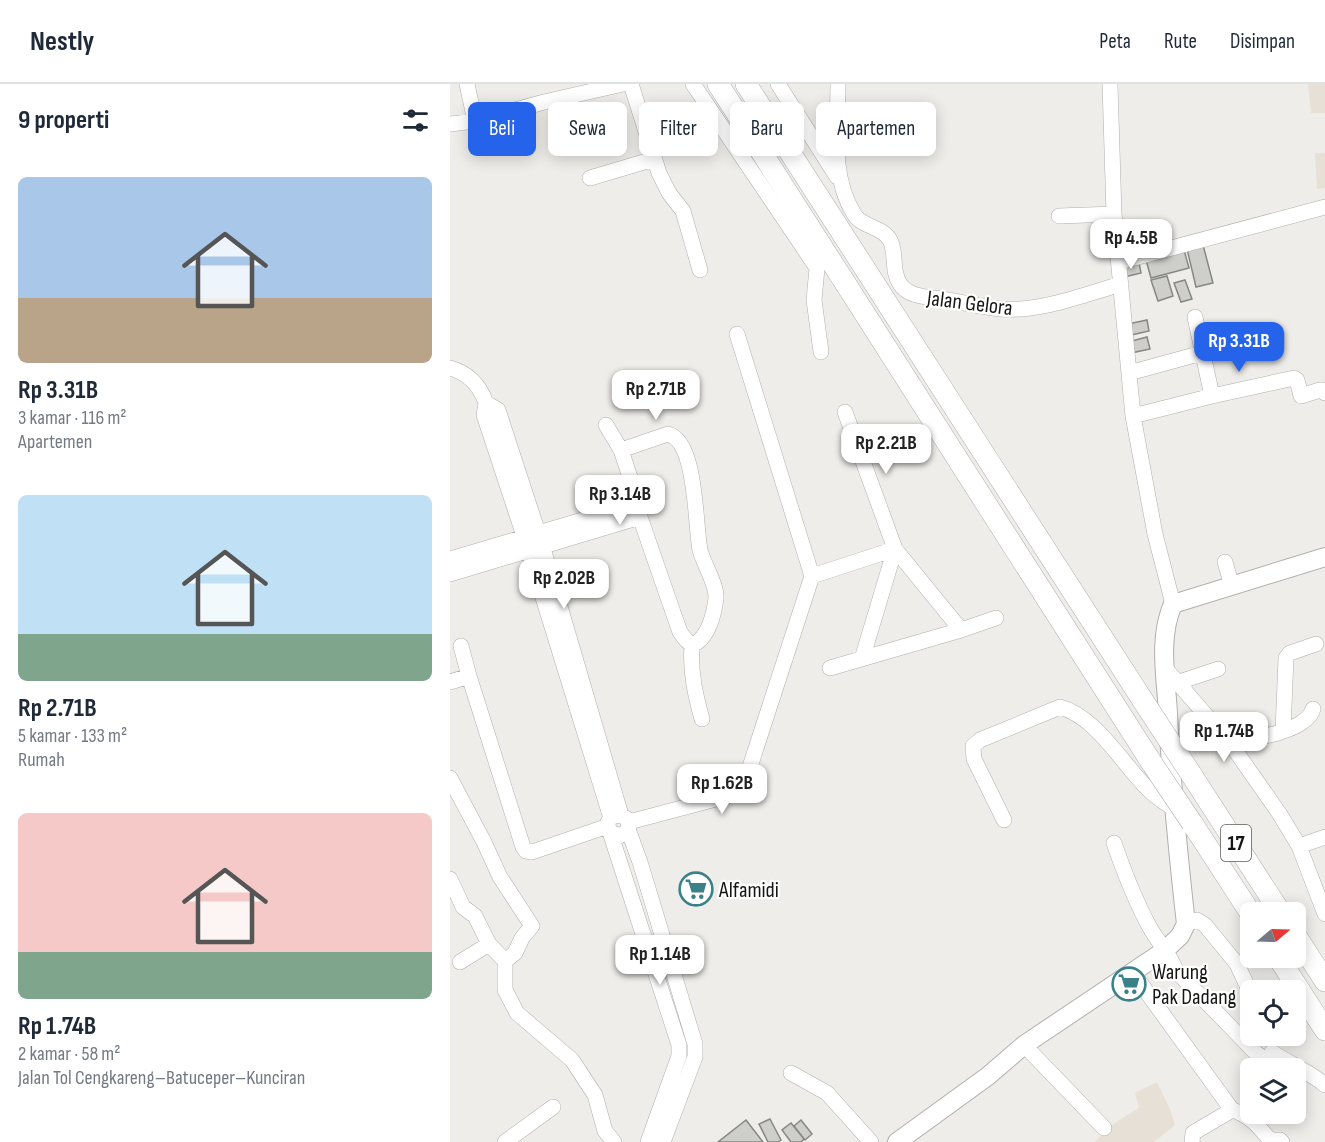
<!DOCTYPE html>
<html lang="id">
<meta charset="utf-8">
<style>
:root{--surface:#fff;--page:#f2f2f3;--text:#1f2937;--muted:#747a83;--line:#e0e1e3;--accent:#2563eb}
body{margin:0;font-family:"Sofia Sans Condensed",sans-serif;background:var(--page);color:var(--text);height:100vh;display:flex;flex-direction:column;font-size:22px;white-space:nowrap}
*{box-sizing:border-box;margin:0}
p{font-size:20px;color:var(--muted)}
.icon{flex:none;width:33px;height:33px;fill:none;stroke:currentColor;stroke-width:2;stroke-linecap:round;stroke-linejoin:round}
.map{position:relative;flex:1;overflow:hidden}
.panel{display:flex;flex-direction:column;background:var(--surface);width:450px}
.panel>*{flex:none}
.banner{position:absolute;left:18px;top:18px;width:570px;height:54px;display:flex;gap:12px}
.needle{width:39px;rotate:71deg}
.buttons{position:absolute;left:790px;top:818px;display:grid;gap:12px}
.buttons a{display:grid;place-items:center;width:66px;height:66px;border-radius:9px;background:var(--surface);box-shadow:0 3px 15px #0003;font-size:30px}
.price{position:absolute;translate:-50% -51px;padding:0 14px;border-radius:12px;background:#fff;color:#222;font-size:20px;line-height:39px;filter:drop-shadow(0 2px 3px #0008)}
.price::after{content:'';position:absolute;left:50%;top:36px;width:18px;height:14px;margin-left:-9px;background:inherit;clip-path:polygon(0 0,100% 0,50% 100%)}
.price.current{background:var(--accent);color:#fff}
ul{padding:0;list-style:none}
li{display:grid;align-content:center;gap:12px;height:318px;padding:0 18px}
li span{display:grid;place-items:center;height:186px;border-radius:9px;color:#555}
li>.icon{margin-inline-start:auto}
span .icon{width:108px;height:108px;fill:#fffc;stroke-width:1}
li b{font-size:26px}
h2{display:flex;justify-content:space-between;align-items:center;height:72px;padding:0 18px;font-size:26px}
.chip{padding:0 21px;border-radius:9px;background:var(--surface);box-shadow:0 3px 15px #0003;font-size:21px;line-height:54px}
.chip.current{background:var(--accent);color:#fff}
header{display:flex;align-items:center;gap:36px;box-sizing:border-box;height:84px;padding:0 30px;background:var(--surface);border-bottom:2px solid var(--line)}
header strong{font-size:28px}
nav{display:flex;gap:33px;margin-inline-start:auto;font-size:21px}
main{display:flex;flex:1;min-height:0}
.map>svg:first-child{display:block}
.built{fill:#e6e0d6}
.building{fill:#cececa;stroke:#878784;stroke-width:1.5}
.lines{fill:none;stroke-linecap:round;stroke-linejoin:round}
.minor-casing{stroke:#b1afad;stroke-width:16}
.major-casing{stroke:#b1afad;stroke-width:20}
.highway-casing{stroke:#b1afad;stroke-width:22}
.minor{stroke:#fff;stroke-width:15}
.major{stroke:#fff;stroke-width:18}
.highway{stroke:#fff;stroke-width:21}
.highway-bridge-casing{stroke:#b1afad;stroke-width:22;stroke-linecap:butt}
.highway-bridge{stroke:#fff;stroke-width:21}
.labels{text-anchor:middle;stroke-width:4.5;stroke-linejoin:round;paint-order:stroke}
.shield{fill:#fff;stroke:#5b5b5a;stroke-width:1.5}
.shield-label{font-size:21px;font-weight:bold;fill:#151514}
.street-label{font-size:22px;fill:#151514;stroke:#fff}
.poi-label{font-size:22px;fill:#151514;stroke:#fff;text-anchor:start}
</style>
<header>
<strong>Nestly</strong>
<nav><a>Peta</a><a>Rute</a><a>Disimpan</a></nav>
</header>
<main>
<section class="panel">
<h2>9 properti<svg class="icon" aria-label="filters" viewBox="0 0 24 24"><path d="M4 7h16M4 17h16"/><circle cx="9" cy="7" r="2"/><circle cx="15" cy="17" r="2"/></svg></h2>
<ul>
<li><span style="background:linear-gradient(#a9c7e8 65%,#b9a48a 0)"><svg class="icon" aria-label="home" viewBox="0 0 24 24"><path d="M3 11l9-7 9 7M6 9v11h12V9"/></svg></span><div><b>Rp 3.31B</b><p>3 kamar · 116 m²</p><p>Apartemen</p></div></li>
<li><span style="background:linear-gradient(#bfe0f5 75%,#7fa58c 0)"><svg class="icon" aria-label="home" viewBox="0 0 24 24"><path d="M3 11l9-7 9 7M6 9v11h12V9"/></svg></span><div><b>Rp 2.71B</b><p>5 kamar · 133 m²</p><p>Rumah</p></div></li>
<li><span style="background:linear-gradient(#f6c9c9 75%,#7fa58c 0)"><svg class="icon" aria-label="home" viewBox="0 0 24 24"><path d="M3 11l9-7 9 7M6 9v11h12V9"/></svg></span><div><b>Rp 1.74B</b><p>2 kamar · 58 m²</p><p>Jalan Tol Cengkareng–Batuceper–Kunciran</p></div></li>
</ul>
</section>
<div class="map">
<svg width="875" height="1058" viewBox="0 0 875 1058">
<rect width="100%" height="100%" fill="#efedea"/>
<path class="built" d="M858,0H875V29H861Z
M865,69H875V104L867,105Z
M707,998L720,1025L725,1041L704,1058H645L657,1044L689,1024L685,1009Z"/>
<path class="building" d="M753,161L763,199L746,203L737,165Z
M734,166L739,184L701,194L696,176Z
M689,179L691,189L674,193L671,182Z
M717,192L723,212L708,217L701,196Z
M735,196L742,215L731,218L724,199Z
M697,236L699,247L681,251L678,240Z
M697,253L700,265L681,269L678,258Z
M320,1035L331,1056L328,1058H318L309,1040Z
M296,1036L313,1058H268Z
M351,1036L362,1050L355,1056L344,1042Z
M341,1039L354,1055L351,1058H341L332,1046Z"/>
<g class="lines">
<defs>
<path id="minor" d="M17,0L25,37
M181,0L209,89L219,109L233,127L250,186
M243,0L367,184L364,216L371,268
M328,0L387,93
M388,0C388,44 380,91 404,130C411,143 432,142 440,156C447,169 441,187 450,200C458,213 478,213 492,215C511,218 531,223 550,225C591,228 633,211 671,200
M660,0L664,130L683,332L705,450L723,520
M0,40L25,37L94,18L173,0
M140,94L204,75
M609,132L664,130
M669,178L875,123
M745,233L762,312
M0,284C18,289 30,302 36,319L34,331L74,452L161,734
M679,289L752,269
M36,319L48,326L92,461L171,731
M395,328L445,465L412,575
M683,332L762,312L844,294L847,296L851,312L870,306H872L875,309
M156,341L171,366L182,399L190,433L224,531L230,548L236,556L242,561C240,587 245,610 252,635
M171,366L218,350C247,357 245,441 250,466C254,481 267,501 266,514C264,531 258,555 242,561
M0,475L187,420
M775,478L782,502
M0,490L190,433
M362,492L445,465L511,546
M11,562L19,592
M380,584L511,546L546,534
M715,584L780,659L829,729L849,762L875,830
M0,598L19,592L73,763L76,767L82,768L158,742
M729,598L768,585
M833,647C844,644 860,636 863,625
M780,659C797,651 816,655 833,647L836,574L840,569L866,560
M0,694L34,758L50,793L82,842L72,854L65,869L55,877V906L67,929L122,976L145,1011L155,1047L164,1058
M554,736L524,675L523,662L530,656L610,623C645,632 672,679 697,704C704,712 714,718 723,724
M179,738L277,712L290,702L297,692L362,492L287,250
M178,745L190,778L245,960V973L213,1058
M161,748L169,752L177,748L179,742L177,735L171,731L163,732L158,738V742L229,961V972L198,1058
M664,759C674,788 685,816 699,842C707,857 722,873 726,887L806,969L827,984
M849,762L875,753
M0,795L13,823L25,832L39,860L55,877
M736,840L747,836L755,841L787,880L801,910
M10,878L39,860
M683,889L782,1026C800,1031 809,1043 820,1056H830L832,1058
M574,961L654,1044
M822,968C839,980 859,987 875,1001
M341,989L377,1009L421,1058
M55,1058L103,1023
M742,1058L743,1049L782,1026"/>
<path id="major" d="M447,1058L538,992L574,961L714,867L730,852L736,840C728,769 721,700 718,629C716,593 708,554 723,520L875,473"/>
<path id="highway" d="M268,0L703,681
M296,0L699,626
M741,690L830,828
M742,739L801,830
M846,852L875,897
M828,873L875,946"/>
</defs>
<use href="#minor" class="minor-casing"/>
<use href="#major" class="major-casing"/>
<use href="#highway" class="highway-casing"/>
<use href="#minor" class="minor"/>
<use href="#major" class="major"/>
<use href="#highway" class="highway"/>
<defs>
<path id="highway-bridge" d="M699,626L741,690
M703,681L742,739"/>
</defs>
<use href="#highway-bridge" class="highway-bridge-casing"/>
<use href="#highway-bridge" class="highway-bridge"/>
</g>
<defs>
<symbol id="supermarket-ring" viewBox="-11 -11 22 22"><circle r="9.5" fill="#fff" stroke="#3a8287" stroke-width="1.5"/><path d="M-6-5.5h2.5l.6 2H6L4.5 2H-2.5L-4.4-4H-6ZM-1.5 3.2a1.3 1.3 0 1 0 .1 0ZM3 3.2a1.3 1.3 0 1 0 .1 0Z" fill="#3a8287"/></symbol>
</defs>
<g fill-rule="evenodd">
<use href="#supermarket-ring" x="227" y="786" width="38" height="38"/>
<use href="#supermarket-ring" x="660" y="881" width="38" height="38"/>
</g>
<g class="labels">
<rect class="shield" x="771" y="741" width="30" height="36" rx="4.5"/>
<g class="shield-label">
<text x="786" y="766">17</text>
</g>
<g class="street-label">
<text transform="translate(520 218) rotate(7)" y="8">Jalan Gelora</text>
</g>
<g class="poi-label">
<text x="269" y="813">Alfamidi</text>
<text x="702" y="895">Warung<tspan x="702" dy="25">Pak Dadang</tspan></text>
</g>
</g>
</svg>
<div class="buttons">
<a><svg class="needle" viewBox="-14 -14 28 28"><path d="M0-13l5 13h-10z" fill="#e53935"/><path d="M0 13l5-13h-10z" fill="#747a83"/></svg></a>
<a><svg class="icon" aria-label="locate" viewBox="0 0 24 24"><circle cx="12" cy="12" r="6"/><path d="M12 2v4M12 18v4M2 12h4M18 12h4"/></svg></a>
<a><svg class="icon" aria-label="layers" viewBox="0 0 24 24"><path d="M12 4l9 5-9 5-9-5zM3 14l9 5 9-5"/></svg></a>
</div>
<b class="price" style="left:681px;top:186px">Rp 4.5B</b>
<b class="price current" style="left:789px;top:289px">Rp 3.31B</b>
<b class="price" style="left:206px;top:337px">Rp 2.71B</b>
<b class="price" style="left:436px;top:391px">Rp 2.21B</b>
<b class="price" style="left:170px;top:442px">Rp 3.14B</b>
<b class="price" style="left:114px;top:526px">Rp 2.02B</b>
<b class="price" style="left:774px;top:679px">Rp 1.74B</b>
<b class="price" style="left:272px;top:731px">Rp 1.62B</b>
<b class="price" style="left:210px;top:902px">Rp 1.14B</b>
<div class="banner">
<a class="chip current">Beli</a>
<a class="chip">Sewa</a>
<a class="chip">Filter</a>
<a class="chip">Baru</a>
<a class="chip">Apartemen</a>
</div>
</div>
</main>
